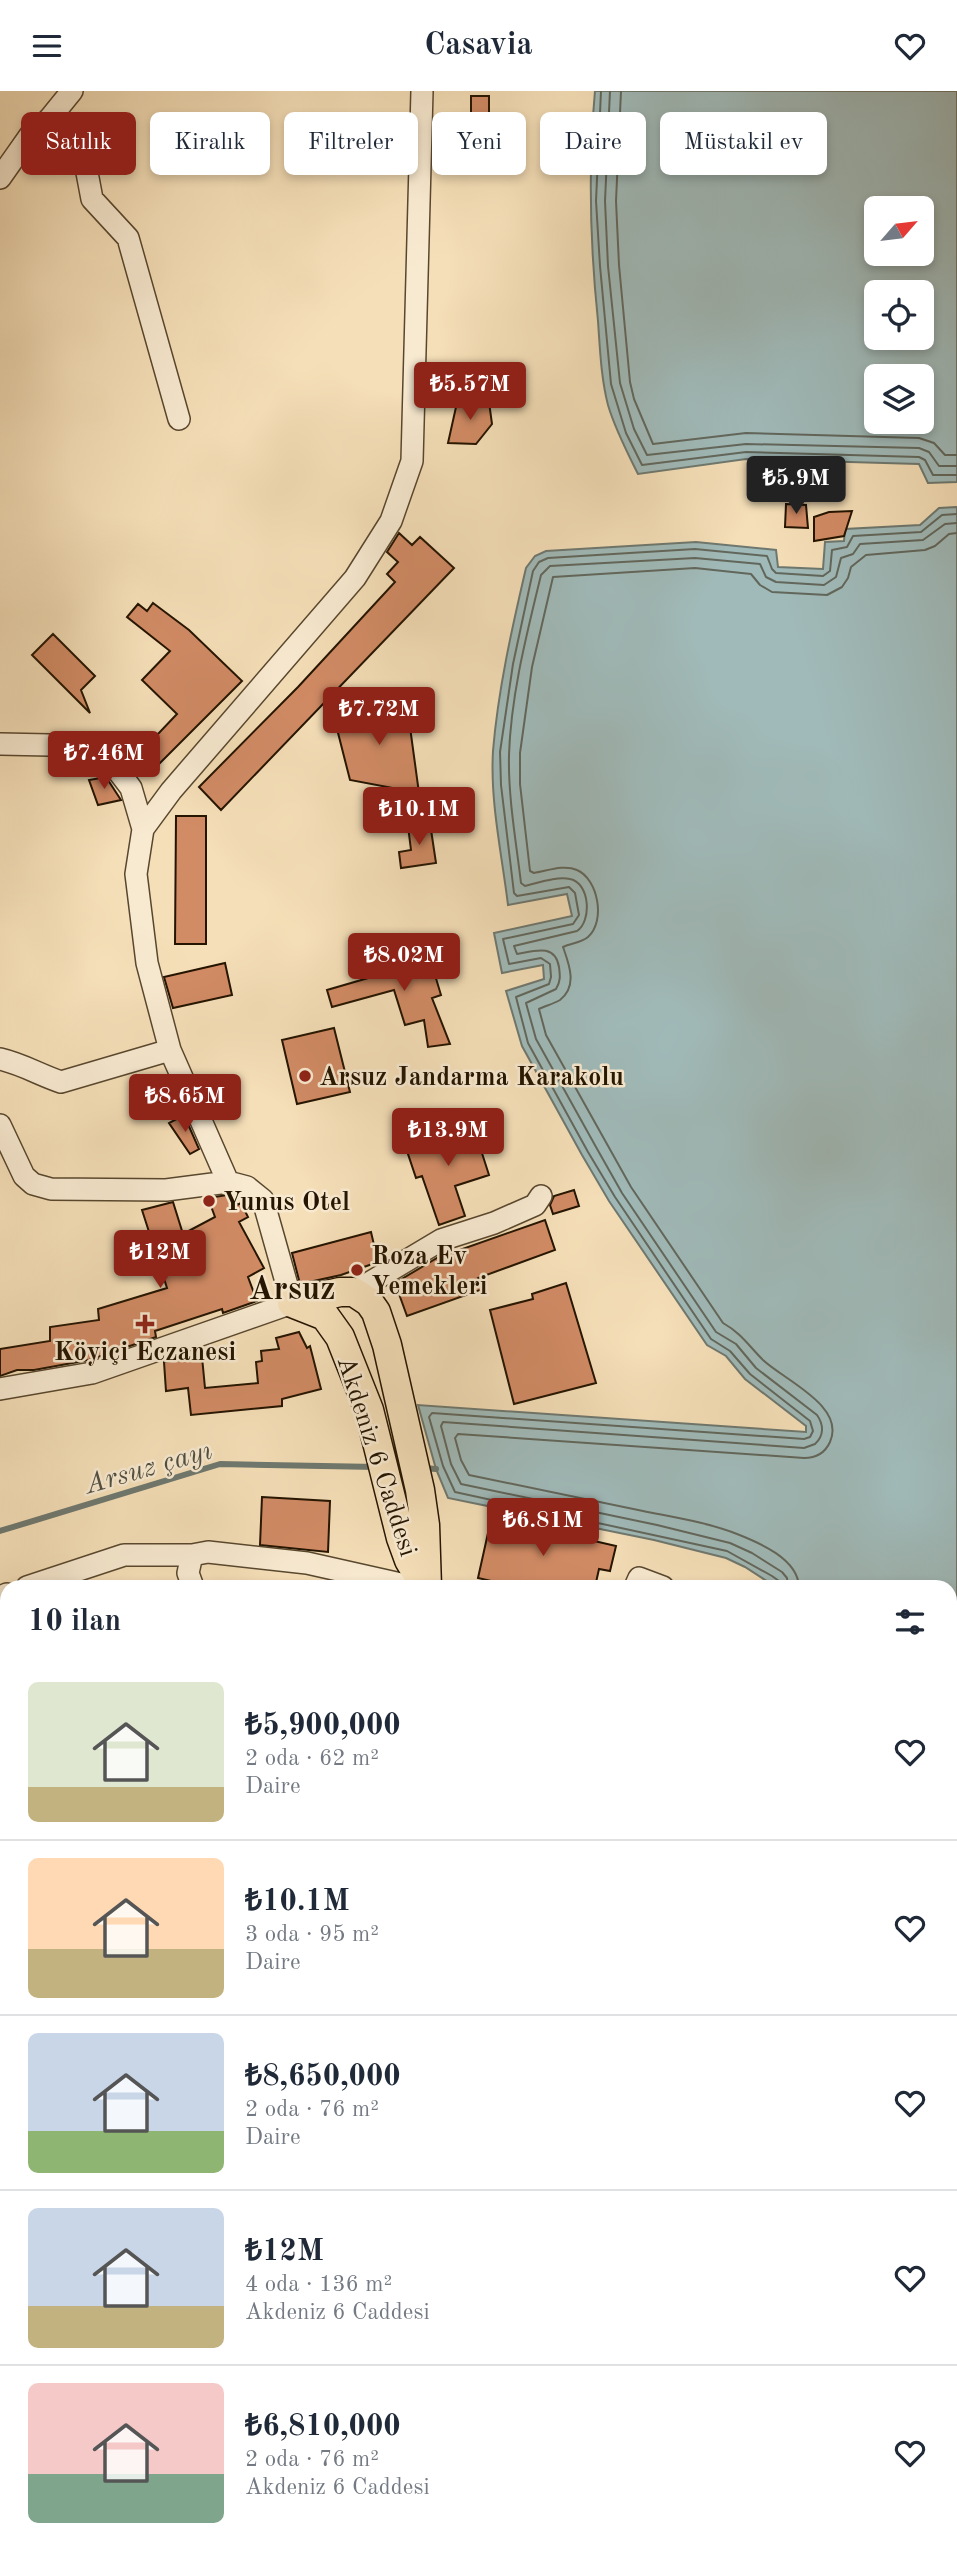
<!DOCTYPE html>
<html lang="tr">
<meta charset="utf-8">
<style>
:root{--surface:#fff;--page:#f2f2f3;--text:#1f2937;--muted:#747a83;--line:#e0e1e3;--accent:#8f2418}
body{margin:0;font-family:"Old Standard TT",serif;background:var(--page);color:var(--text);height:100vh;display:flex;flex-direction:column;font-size:26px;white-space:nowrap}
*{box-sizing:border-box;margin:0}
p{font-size:23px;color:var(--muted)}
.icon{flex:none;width:38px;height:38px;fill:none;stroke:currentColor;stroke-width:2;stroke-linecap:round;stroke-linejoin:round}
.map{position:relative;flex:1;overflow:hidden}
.details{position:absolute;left:0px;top:1489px;width:957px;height:975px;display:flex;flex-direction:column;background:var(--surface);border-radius:21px 21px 0 0;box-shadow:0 4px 10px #0003}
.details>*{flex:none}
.top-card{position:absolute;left:21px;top:21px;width:915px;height:63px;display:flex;gap:14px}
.needle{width:46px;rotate:62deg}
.tools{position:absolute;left:864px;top:105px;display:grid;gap:14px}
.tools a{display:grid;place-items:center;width:70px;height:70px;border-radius:10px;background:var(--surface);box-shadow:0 4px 10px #0003;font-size:35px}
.price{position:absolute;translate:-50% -60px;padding:0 16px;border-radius:7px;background:var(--accent);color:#fff;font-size:23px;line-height:46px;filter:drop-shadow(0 2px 4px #0008)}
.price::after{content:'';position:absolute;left:50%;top:42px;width:21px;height:16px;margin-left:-10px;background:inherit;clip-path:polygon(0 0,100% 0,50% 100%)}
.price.on{background:#222;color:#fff}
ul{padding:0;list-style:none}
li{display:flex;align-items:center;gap:21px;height:175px;padding:0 28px}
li+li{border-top:2px solid var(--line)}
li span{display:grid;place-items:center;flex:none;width:196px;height:140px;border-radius:10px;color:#555}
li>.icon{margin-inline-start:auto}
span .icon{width:84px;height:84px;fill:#fffc;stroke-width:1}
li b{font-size:30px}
h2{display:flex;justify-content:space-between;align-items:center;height:84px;padding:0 28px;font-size:30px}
.pill{padding:0 24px;border-radius:10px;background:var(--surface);box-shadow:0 4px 10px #0003;font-size:24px;line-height:63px}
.pill.on{background:var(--accent);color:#fff}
header{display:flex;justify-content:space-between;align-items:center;height:91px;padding:0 28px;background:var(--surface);font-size:32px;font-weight:800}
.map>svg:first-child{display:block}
.water{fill:#a0bab9;stroke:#6e786f;stroke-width:2;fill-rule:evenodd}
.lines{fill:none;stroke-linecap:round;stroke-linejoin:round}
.shore{stroke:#62675c;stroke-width:2}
.stream{stroke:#6e786f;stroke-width:6}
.building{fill:#d18b65;stroke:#241400;stroke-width:2}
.minor-casing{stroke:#58472e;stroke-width:24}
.major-casing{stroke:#241400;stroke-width:31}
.minor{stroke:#f8ead1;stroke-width:21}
.major{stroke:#f5dfb8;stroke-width:28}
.poi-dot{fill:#8f2418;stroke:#f8ead1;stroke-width:2.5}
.labels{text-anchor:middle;stroke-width:5;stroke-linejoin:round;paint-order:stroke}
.poi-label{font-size:26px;font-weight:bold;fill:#241400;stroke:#f8ead1;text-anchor:start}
.street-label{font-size:26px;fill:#241400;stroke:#f8ead1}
.water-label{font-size:28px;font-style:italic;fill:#4f4e41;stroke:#f8ead1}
.district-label{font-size:33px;font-weight:bold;fill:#241400;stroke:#f8ead1}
</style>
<header><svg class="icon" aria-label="menu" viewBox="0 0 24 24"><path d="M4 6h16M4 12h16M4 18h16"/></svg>Casavia<svg class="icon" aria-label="heart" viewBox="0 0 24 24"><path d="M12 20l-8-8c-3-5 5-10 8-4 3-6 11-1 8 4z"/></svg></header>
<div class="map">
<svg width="957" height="2463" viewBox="0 0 957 2463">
<rect width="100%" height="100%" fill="#f5dfb8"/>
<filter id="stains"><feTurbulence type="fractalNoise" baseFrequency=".00286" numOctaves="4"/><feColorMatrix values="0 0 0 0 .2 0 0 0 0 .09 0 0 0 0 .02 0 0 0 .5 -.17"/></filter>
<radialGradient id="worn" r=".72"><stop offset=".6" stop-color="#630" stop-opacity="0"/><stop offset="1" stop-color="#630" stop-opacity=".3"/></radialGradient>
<path class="water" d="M595,0H957V391L928,392L919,373L746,368L638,383C627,361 615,338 608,314C601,287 600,258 598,230C590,153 588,77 595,0ZM877,117H922V163H877ZM877,201H922V247H877ZM877,285H922V331H877Z
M957,416V1629L950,1623V1496H776L745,1476L726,1467L654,1449L448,1407L436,1378L418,1314L806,1341V1335L745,1288L726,1265L707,1254L609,1110L582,1064L522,955L506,900L544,888L543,874L502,882L494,842L572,825L567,803L508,814C502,764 490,711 493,660C498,599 512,537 526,477L535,465L546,460L696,451L776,459L778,476L823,478L825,451L844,450L845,438L920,434L939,417Z"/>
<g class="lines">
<path class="shore" d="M601,0L596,110L600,175L611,293L626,342L642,374L746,361L919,366L925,369L933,384H957
M610,0L605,110L608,175L620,292L634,338L647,364L746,353L919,357L929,361L939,375H957
M621,0L616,110L619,174L630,291L634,308L653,353L746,342L919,347L934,352L945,364H957
M780,1496L779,1490L772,1485L727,1460L455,1401L443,1375L429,1326L432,1322L804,1348L810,1346L813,1340L810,1330L750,1283L730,1260L711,1248L615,1106L588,1061L528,952L516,906L549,893L551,886L550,873L541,867L509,873L503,848L573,833L579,824L575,802L569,796L517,805L514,802L501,694L500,661L513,573L533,480L539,471L548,467L695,458L767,465L772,478L776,482L823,485L830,480L832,459L847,456L853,445L921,441L942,424L957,423
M788,1496L787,1487L782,1481L752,1462L730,1452L657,1434L461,1393L451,1373L441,1335L443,1331L804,1357L815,1353C824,1345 824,1334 817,1324L756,1277L736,1253L716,1241L622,1102L596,1056L536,948L526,912L556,898C561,890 560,884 559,876C555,852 534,860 517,863L514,855L577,840C592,830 590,792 570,788C557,785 538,792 525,795L521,792C516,750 508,706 509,664C511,603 527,542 541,484L550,475L695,467L760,473L766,486L776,491L824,494L836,486L841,467L853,463L860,453L923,449L945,433L957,432
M799,1496C798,1468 760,1452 737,1443C710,1432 672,1426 643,1420C585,1408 527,1396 469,1384L461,1369L455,1347L458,1343L804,1367C815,1367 825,1362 830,1351C846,1315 784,1289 763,1269C749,1255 741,1242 723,1232L631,1096L546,944L539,918C545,915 553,913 560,909C578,895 569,873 563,856C571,852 581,852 588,846C606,830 598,788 577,779C564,773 547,780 534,782L530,780L520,693V662L532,576L553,486L695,477L751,483L760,494L772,501L827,504L842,496L848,487L851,476L866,464L925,459L935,455L949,443L957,442"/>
<path class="stream" d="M423,1377L436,1378
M0,1440L220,1373L377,1376"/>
</g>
<path class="building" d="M471,5H489V43L471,42Z
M458,307L489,311L492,333L476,353L448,352Z
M786,413L806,414L808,437L785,436Z
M852,420L844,445L814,450V426L829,421Z
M399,442L412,454L420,446L454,477L221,719L199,696L298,596L395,491L387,483L398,471L387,461Z
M153,512L189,539L242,590L153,679L138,664L177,623L142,589L170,560L127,526L138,513L147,520Z
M53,543L95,585L81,599L90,622L32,564Z
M407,614L419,702L350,689L335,630L361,618Z
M106,686L121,709L98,714L89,689Z
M176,725H206V853H175Z
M430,732L436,772L401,777L399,761L411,759L408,735Z
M426,854L441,904L432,907L450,953L428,956L424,929L405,934L394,899L332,916L327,899L406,876L402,859Z
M225,872L232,904L173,917L164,886Z
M334,937L350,1001L297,1013L282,949Z
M184,1024L199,1058L190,1063L169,1032Z
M472,1031L489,1084L455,1095L465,1125L439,1134L422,1085L416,1087L405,1054Z
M574,1099L579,1115L553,1123L550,1114L554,1105Z
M227,1104L234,1106L237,1114L241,1112L248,1126L239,1131L264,1177L248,1186L257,1210L223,1222L222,1218L155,1240L156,1246L89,1269L34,1279H17L0,1285V1258L50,1250V1236L99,1229L98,1218L167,1197L142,1119L173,1111L183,1143L215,1126L208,1107Z
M545,1129L555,1159L478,1187L483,1198L407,1225L395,1192L437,1167Z
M371,1141L378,1171L341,1184L300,1193L292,1162Z
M566,1192L596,1292L514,1313L490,1219L533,1208L532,1203Z
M299,1241L307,1257L310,1255L321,1298L282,1308V1315L191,1324L188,1297L166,1300L164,1271L202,1266L205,1297L258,1292L256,1271L262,1270L261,1260L279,1258L276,1247Z
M262,1406L330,1410L328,1461L260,1454Z
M503,1429L616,1455L610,1480L599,1478L595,1496H518L478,1487L488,1442L500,1445Z"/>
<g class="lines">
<defs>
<path id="minor" d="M49,28L85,71L92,108L128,147L179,328
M0,87L31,43L46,32L72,0
M0,653L99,655L131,697L143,738
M0,968C22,973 40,984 61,991L170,959
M0,1034L24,1085L33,1093L51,1098L166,1099L228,1091L247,1096L263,1109L292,1212L92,1282L0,1298
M228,1091L170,959L147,872L136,783L143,738L171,700L355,487L391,430L412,370L422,0
M354,1201L441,1149L494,1132L535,1114L541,1105
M192,1464L188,1482L193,1496
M27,1496L124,1464H192L208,1461L307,1472L414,1496
M635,1496L639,1487L663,1496
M0,1506L7,1503
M950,1682L957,1690
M950,1925L957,1936
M950,2378L957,2389
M305,2457V2463
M596,2457L600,2463
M773,2457L774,2463
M70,2463L81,2457
M359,2463L369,2457"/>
<path id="major" d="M292,1212L340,1201H354L369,1211L376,1221L387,1254L420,1399L425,1434L427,1496
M292,1212L325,1225L340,1246L369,1319L401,1447L409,1469L424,1494
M950,2092L957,2100
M950,2435L957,2441"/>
</defs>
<use href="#minor" class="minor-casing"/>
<use href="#major" class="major-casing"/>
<use href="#minor" class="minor"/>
<use href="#major" class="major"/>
</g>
<g class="poi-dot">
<circle cx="305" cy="985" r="7"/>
<circle cx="209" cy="1110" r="7"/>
<circle cx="357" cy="1179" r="7"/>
<path d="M141.5 1222.5h7v7h7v7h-7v7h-7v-7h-7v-7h7z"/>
</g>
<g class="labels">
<g class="poi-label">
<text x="319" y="994">Arsuz Jandarma Karakolu</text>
<text x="223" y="1119">Yunus Otel</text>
<text x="371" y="1173">Roza Ev<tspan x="371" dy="30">Yemekleri</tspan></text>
<text x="145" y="1269" text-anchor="middle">Köyiçi Eczanesi</text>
</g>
<g class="street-label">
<text transform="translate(378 1365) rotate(72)" y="9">Akdeniz 6 Caddesi</text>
</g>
<g class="water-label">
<text transform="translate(148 1375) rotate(-16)" y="10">Arsuz çayı</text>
</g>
<g class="district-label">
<text x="292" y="1208">Arsuz</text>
</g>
</g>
<rect width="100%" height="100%" filter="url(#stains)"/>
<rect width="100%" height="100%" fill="url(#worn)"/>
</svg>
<div class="tools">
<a><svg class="needle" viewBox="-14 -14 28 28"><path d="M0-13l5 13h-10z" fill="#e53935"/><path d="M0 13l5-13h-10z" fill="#747a83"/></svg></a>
<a><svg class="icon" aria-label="locate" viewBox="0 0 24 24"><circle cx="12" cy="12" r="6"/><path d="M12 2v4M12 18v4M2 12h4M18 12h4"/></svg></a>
<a><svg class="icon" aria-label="layers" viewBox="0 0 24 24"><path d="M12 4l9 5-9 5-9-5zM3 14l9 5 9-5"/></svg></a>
</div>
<b class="price" style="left:470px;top:331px">₺5.57M</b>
<b class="price on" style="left:796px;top:425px">₺5.9M</b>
<b class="price" style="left:379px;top:656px">₺7.72M</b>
<b class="price" style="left:104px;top:700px">₺7.46M</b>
<b class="price" style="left:419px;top:756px">₺10.1M</b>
<b class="price" style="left:404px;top:902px">₺8.02M</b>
<b class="price" style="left:185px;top:1043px">₺8.65M</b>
<b class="price" style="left:448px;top:1077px">₺13.9M</b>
<b class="price" style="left:160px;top:1199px">₺12M</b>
<b class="price" style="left:543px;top:1467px">₺6.81M</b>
<div class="top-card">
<a class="pill on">Satılık</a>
<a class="pill">Kiralık</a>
<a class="pill">Filtreler</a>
<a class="pill">Yeni</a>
<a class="pill">Daire</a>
<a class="pill">Müstakil ev</a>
</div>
<section class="details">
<h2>10 ilan<svg class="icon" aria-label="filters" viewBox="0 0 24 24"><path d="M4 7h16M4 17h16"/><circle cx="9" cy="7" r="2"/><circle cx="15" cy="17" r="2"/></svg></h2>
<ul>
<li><span style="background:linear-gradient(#dfe7d0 75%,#c2b280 0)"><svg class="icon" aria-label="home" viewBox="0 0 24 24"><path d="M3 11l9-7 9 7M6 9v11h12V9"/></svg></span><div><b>₺5,900,000</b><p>2 oda · 62 m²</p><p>Daire</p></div><svg class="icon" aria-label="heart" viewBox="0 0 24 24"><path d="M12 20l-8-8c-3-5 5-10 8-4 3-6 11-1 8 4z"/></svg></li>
<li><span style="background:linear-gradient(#ffd9b3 65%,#c2b280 0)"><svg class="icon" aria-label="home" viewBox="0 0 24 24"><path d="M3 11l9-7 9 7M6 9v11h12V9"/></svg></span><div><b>₺10.1M</b><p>3 oda · 95 m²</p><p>Daire</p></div><svg class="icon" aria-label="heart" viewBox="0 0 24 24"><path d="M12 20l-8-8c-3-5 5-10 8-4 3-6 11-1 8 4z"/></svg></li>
<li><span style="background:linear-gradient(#c9d6e8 70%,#8fb573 0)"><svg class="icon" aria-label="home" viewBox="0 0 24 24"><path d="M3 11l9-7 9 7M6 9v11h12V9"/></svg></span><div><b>₺8,650,000</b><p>2 oda · 76 m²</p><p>Daire</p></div><svg class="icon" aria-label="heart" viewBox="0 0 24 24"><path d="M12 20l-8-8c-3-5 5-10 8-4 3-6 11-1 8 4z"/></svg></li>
<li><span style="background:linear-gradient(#c9d6e8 70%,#c2b280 0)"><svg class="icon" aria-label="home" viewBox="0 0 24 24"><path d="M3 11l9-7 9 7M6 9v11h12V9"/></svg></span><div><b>₺12M</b><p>4 oda · 136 m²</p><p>Akdeniz 6 Caddesi</p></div><svg class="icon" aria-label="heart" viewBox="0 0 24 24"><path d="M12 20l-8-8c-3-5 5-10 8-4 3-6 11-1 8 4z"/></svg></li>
<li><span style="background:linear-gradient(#f6c9c9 65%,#7fa58c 0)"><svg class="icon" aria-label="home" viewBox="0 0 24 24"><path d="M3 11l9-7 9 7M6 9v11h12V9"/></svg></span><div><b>₺6,810,000</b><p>2 oda · 76 m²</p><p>Akdeniz 6 Caddesi</p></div><svg class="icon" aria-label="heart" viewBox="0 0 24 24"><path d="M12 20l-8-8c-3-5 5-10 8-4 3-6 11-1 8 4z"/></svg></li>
</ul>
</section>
</div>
